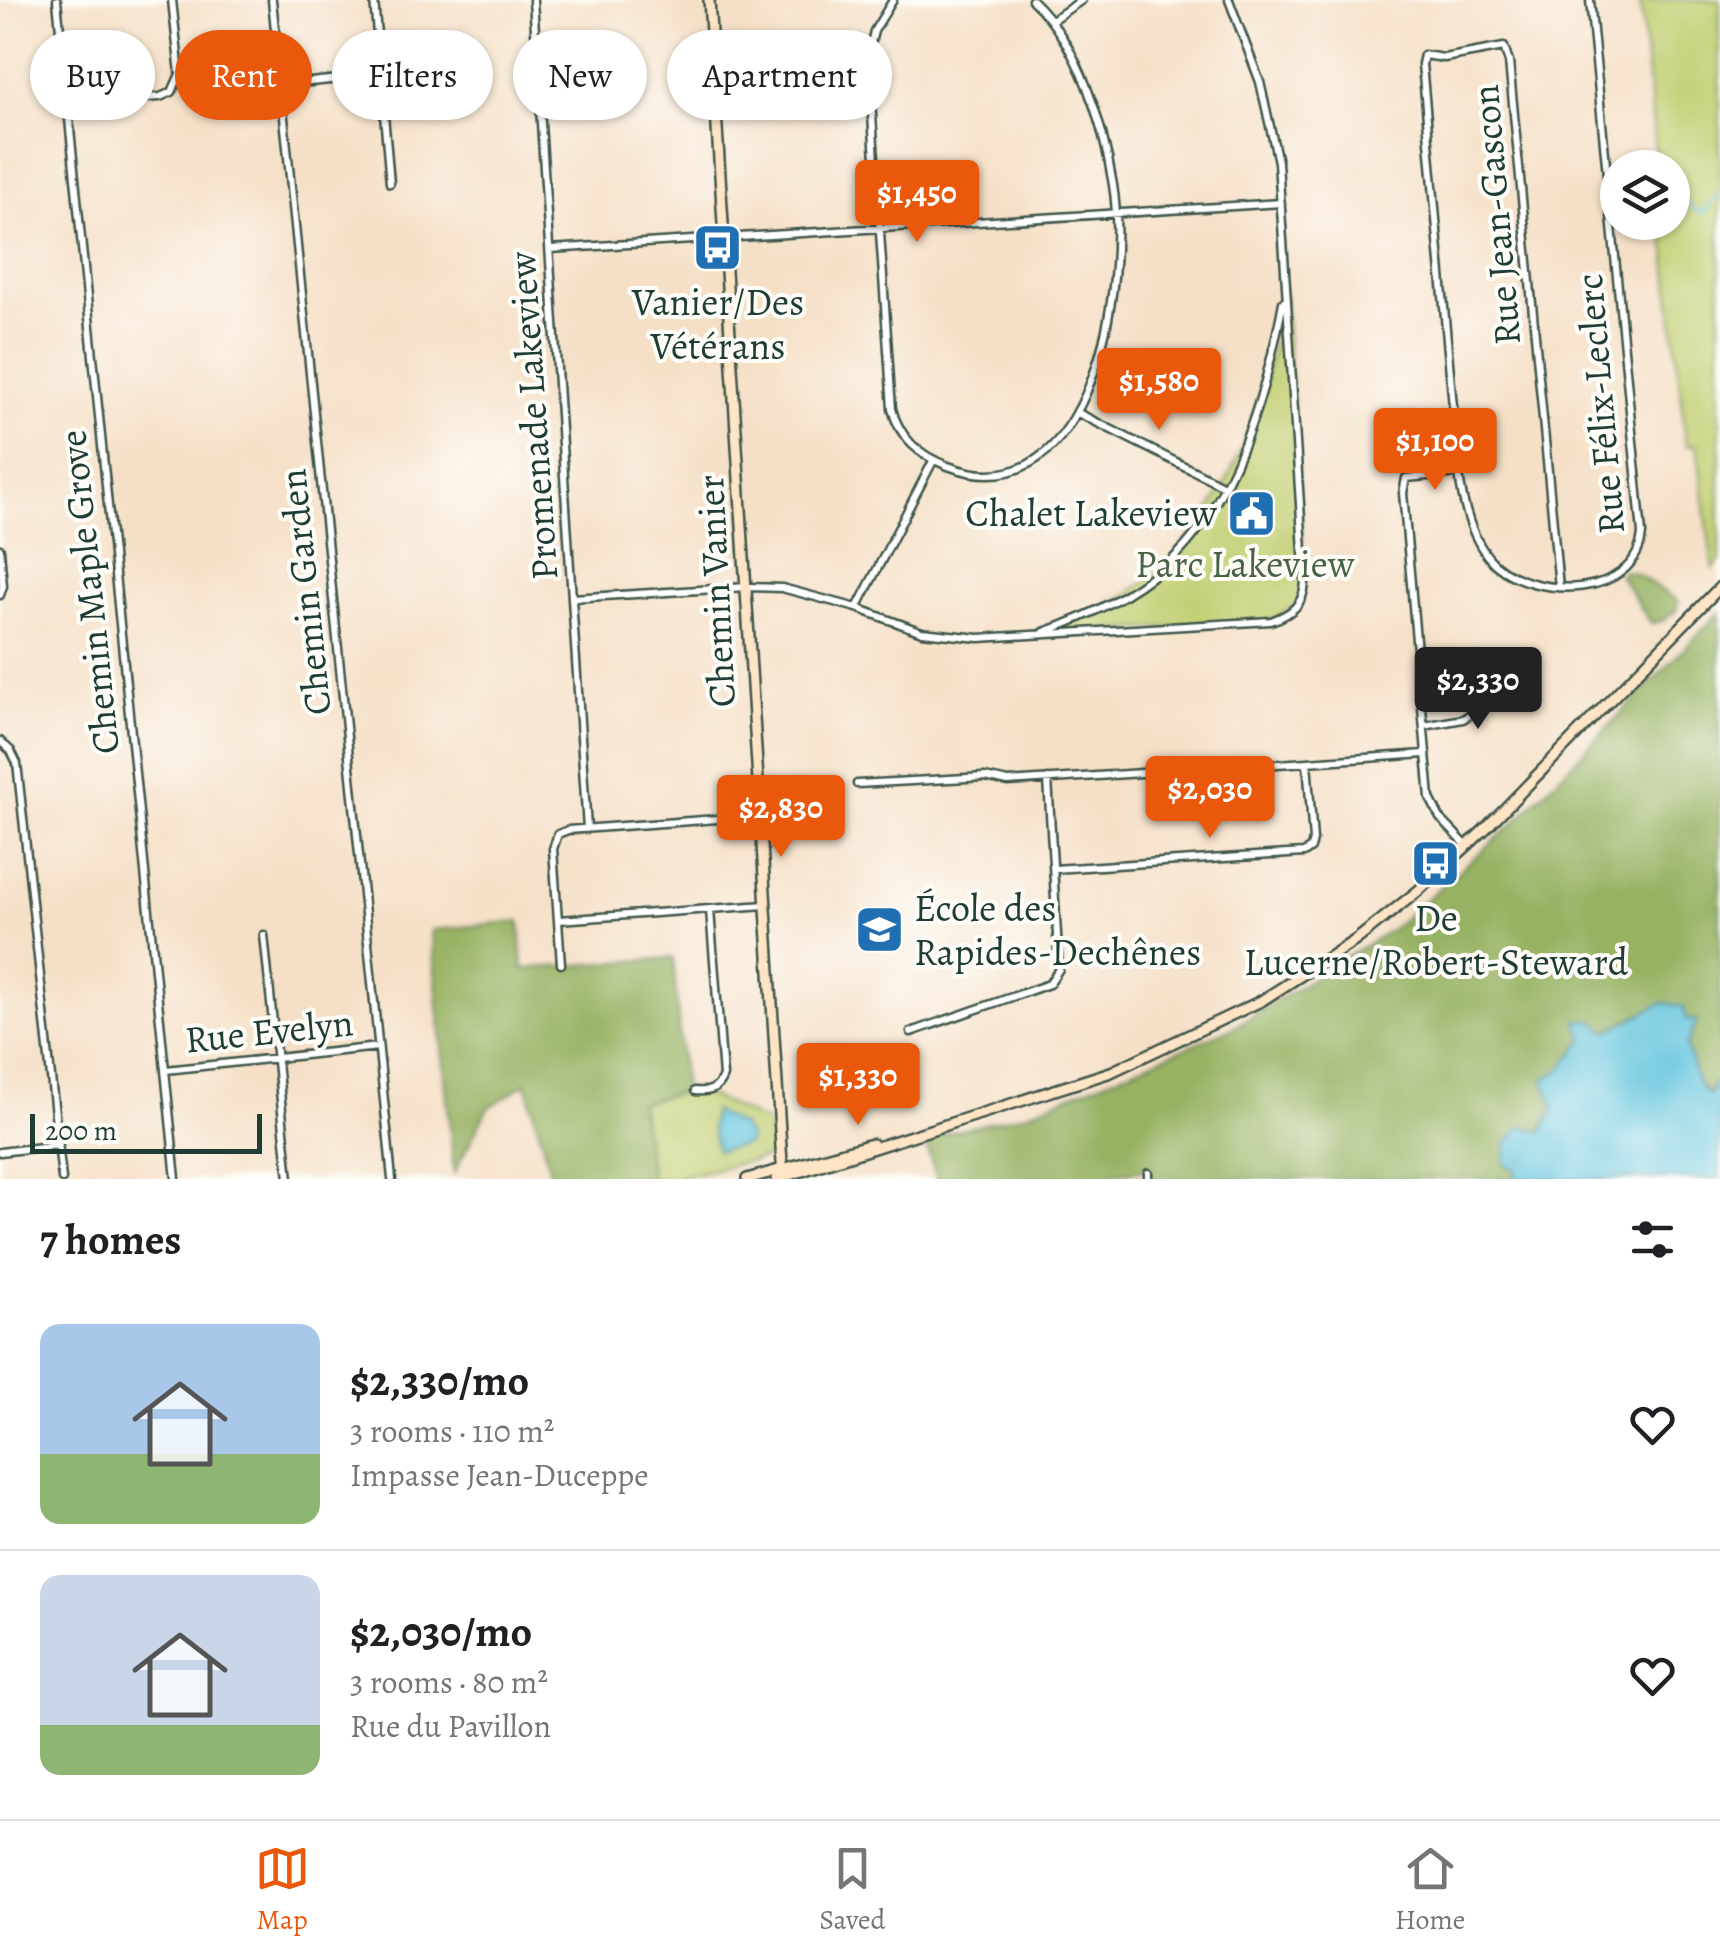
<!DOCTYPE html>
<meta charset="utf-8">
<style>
:root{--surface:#fff;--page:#f6f6f6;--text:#202124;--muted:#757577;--line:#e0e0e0;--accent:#ea580c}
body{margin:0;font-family:Alegreya,serif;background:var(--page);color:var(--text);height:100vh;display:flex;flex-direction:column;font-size:38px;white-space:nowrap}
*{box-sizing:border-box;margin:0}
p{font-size:32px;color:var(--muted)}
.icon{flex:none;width:55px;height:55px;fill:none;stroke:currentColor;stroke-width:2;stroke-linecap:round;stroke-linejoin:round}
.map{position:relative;height:1179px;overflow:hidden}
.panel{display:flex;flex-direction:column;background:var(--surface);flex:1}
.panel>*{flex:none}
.guide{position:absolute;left:30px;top:30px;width:1000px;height:90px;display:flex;gap:20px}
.tools{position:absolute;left:1600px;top:150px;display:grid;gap:20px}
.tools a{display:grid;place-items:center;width:90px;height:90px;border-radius:50%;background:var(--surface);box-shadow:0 2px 8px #0004;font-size:50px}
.scale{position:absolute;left:30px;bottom:25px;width:232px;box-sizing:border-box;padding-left:10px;border:5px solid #1f3d34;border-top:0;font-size:28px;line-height:35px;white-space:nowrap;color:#1f3d34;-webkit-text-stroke:8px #fdfcf7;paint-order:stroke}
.price{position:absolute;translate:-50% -85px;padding:0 22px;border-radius:10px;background:var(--accent);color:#fff;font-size:32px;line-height:65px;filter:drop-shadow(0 2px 5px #0008)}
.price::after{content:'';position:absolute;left:50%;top:60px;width:30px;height:22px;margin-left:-15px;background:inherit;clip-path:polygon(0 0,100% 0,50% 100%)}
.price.selected{background:#222;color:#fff}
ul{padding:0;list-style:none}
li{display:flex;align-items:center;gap:30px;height:250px;padding:0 40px}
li+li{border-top:2px solid var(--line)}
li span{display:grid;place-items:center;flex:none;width:280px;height:200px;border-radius:20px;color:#555}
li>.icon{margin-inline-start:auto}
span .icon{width:120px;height:120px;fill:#fffc;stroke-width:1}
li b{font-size:42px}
h2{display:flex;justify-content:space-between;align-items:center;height:120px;padding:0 40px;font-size:42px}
.chip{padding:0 35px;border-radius:45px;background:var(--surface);box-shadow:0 2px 8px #0004;font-size:35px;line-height:90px}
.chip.selected{background:var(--accent);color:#fff}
.tabs{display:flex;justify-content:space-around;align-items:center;height:140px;border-top:2px solid var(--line);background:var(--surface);font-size:28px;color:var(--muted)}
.tabs a{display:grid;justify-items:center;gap:5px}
.tabs .selected{color:var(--accent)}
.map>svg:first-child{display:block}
.green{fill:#c1cf72;stroke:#708653;stroke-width:2.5}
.forest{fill:#98b264;stroke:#5c784c;stroke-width:2.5}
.water{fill:#60c4de;stroke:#408089;stroke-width:2.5}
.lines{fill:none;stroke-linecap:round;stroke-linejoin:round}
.stream{stroke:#60c4de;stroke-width:2.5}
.street-casing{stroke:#3f554a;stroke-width:11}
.secondary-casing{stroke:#3f554a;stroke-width:14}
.street{stroke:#fff;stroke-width:6}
.secondary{stroke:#ffe4c6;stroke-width:9}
.labels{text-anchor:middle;stroke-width:8;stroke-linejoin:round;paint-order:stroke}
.street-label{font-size:38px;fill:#1f3d34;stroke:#fdfcf7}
.poi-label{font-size:38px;fill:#1f3d34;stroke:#fdfcf7}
.park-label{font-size:38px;fill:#486244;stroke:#fdfcf7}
</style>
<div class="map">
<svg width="1720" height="1179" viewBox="0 0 1720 1179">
<rect width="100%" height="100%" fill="#fdfcf7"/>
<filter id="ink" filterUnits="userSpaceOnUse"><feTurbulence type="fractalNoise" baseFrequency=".01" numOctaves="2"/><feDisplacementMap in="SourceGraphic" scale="20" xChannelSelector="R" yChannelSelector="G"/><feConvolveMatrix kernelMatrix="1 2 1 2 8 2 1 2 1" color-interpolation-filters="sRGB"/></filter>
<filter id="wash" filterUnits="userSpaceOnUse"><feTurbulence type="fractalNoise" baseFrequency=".0048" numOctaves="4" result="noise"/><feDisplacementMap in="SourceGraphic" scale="40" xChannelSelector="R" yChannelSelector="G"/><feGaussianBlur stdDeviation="2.25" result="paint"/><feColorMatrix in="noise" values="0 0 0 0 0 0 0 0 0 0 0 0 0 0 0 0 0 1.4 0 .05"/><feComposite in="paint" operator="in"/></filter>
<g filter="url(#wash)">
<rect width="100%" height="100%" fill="#f5e0c7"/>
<path class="green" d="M1640,0H1720V561L1713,569L1697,445H1686L1663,223L1672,222V168L1657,167Z
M1284,293L1305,582L1301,602L1271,621L1033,635C1063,622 1097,612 1124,596C1227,535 1264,402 1284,293Z
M684,1091L706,1094L768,1123L773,1156L671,1179H651L640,1103Z"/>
<path class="forest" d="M1624,571L1635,573L1678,601L1676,611L1662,621L1651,623L1619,575Z
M1720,612V1083L1713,1084L1708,1095C1692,1081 1695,1065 1686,1047L1692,1029L1686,1020L1646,1011L1606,1032L1593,1020L1584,1040L1559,1071L1554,1108L1514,1179H1149L1147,1170L1113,1173L1109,1179H937L924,1139L1025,1114L1231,1029L1392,929L1511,826Z
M520,921L523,969L673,958L684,1091L640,1103L651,1179H552L526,1083L487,1109L454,1173L431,930Z"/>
<path class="water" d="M1664,1002L1684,1007L1686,1020H1697L1686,1047C1695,1065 1692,1081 1708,1095L1713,1090V1083H1720V1179H1514L1517,1170L1505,1164L1507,1142L1523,1126L1542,1132L1554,1108L1544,1079L1559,1071L1584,1040L1577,1020H1593L1607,1032Z
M713,1111L741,1126L749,1137L748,1144L717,1151L711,1127Z"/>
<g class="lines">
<path class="stream" d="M1686,200L1692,208L1703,213L1720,193"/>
</g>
</g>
<g filter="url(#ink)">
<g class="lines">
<defs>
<path id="street" d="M57,0L176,1179
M272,0L392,1179
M374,0L390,183
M533,0L587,829
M893,0L874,31L868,56L892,409C900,439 919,455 948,466C1094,521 1128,279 1113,185C1103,123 1079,44 1032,0
M1052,20L1082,0
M281,85L379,75
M68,103L160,97L172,92L180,74L172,0
M550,249L1281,203
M1078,413L1224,486
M1459,473L1406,478L1403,493L1430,798L1440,818L1467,846
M0,549L3,586L0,595
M1559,587L1509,62L1504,47L1444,58L1424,55L1422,64L1459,473C1462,502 1472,544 1496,565C1536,599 1636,599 1642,534L1590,0
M572,598L747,587L782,588L857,608L922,632L979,638L1271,621C1292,614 1304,604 1305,582L1278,162L1260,82L1229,0
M857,608L933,461
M1044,632C1087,617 1130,596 1165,566C1234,507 1267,389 1283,302
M1424,726L1463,719L1513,687
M0,741L11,751L17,763L62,1179
M857,784L985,777L1008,782L1425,754
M1054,869L1304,853L1311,848L1313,840L1307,762
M559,920L765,905
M264,935L289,1179
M561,964L553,849L558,834L568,830L758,816
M911,1032L1049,984L1059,969L1048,779
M166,1070L378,1047
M695,1091C708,1092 718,1091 723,1076L710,910
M0,1152L59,1145
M1148,1173V1179"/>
<path id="secondary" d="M709,0L783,1179
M747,1179L872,1144
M777,1179L1111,1072L1261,1001L1356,940L1418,891L1484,830L1720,587"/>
</defs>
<use href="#street" class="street-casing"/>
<use href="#secondary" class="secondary-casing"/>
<use href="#street" class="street"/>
<use href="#secondary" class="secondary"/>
</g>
</g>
<defs>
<symbol id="bus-square" viewBox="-11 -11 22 22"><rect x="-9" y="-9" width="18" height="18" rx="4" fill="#1f6fb2" stroke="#fdfcf7"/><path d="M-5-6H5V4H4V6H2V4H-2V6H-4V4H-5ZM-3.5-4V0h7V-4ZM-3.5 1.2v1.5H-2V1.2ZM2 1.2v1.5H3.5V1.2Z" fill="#fff"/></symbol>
<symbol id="civic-square" viewBox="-11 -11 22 22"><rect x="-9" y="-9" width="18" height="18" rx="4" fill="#1f6fb2" stroke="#fdfcf7"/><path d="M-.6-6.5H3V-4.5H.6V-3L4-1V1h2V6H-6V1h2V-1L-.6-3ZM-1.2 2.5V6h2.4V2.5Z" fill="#fff"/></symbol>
<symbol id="school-square" viewBox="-11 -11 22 22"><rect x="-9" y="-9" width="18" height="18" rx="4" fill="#1f6fb2" stroke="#fdfcf7"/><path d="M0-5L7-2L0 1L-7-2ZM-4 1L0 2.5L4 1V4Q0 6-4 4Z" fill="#fff"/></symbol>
</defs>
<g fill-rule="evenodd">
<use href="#bus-square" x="690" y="220" width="55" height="55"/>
<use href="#civic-square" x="1224" y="486" width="55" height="55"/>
<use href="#bus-square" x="1408" y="836" width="55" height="55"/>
<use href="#school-square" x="852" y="902" width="55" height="55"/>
</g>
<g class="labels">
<g class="street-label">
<text transform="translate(1496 215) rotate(-95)" y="13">Rue Jean-Gascon</text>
<text transform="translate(1600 404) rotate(-95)" y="13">Rue Félix-Leclerc</text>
<text transform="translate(533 416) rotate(-94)" y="13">Promenade Lakeview</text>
<text transform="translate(716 591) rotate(-93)" y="13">Chemin Vanier</text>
<text transform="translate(89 592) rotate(-96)" y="13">Chemin Maple Grove</text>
<text transform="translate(305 592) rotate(-96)" y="13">Chemin Garden</text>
<text transform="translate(269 1031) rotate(-6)" y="13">Rue Evelyn</text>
</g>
<g class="poi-label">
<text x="718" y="315">Vanier/Des<tspan x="718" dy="44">Vétérans</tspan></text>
<text x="1217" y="526" text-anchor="end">Chalet Lakeview</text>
<text x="914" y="921" text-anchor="start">École des<tspan x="914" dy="44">Rapides-Dechênes</tspan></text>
<text x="1436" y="931">De<tspan x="1436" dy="44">Lucerne/Robert-Steward</tspan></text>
</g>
<g class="park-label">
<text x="1245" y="577">Parc Lakeview</text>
</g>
</g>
</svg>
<div class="tools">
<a><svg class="icon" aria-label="layers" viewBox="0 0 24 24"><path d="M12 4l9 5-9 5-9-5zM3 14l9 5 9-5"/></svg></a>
</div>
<div class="scale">200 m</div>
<b class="price" style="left:917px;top:245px">$1,450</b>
<b class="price" style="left:1159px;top:433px">$1,580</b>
<b class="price" style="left:1435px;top:493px">$1,100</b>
<b class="price selected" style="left:1478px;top:732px">$2,330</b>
<b class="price" style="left:1210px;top:841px">$2,030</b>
<b class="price" style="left:781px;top:860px">$2,830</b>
<b class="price" style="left:858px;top:1128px">$1,330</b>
<div class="guide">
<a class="chip">Buy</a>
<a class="chip selected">Rent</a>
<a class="chip">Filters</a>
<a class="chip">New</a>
<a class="chip">Apartment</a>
</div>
</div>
<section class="panel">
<h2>7 homes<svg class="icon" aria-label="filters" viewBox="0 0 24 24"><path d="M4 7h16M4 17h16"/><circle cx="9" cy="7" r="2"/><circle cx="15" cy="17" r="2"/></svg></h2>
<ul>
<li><span style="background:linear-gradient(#a9c7e8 65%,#8fb573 0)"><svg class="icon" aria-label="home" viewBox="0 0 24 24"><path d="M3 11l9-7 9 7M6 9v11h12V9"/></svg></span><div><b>$2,330/mo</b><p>3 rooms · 110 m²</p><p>Impasse Jean-Duceppe</p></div><svg class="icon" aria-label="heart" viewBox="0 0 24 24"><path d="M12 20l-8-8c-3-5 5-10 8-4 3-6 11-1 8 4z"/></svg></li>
<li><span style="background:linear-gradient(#c9d6e8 75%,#8fb573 0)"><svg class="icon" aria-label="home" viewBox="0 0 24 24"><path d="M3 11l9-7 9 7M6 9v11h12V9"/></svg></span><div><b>$2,030/mo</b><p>3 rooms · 80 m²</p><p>Rue du Pavillon</p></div><svg class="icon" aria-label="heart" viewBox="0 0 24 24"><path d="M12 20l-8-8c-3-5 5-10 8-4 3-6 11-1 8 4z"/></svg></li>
</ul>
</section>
<nav class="tabs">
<a class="selected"><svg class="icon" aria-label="map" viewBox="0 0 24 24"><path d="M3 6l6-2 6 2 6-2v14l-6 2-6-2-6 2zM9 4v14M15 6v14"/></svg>Map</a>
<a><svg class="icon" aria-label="saved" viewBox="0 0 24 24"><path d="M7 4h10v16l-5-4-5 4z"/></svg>Saved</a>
<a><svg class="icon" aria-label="home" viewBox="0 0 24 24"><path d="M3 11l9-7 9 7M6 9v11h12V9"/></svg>Home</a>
</nav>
